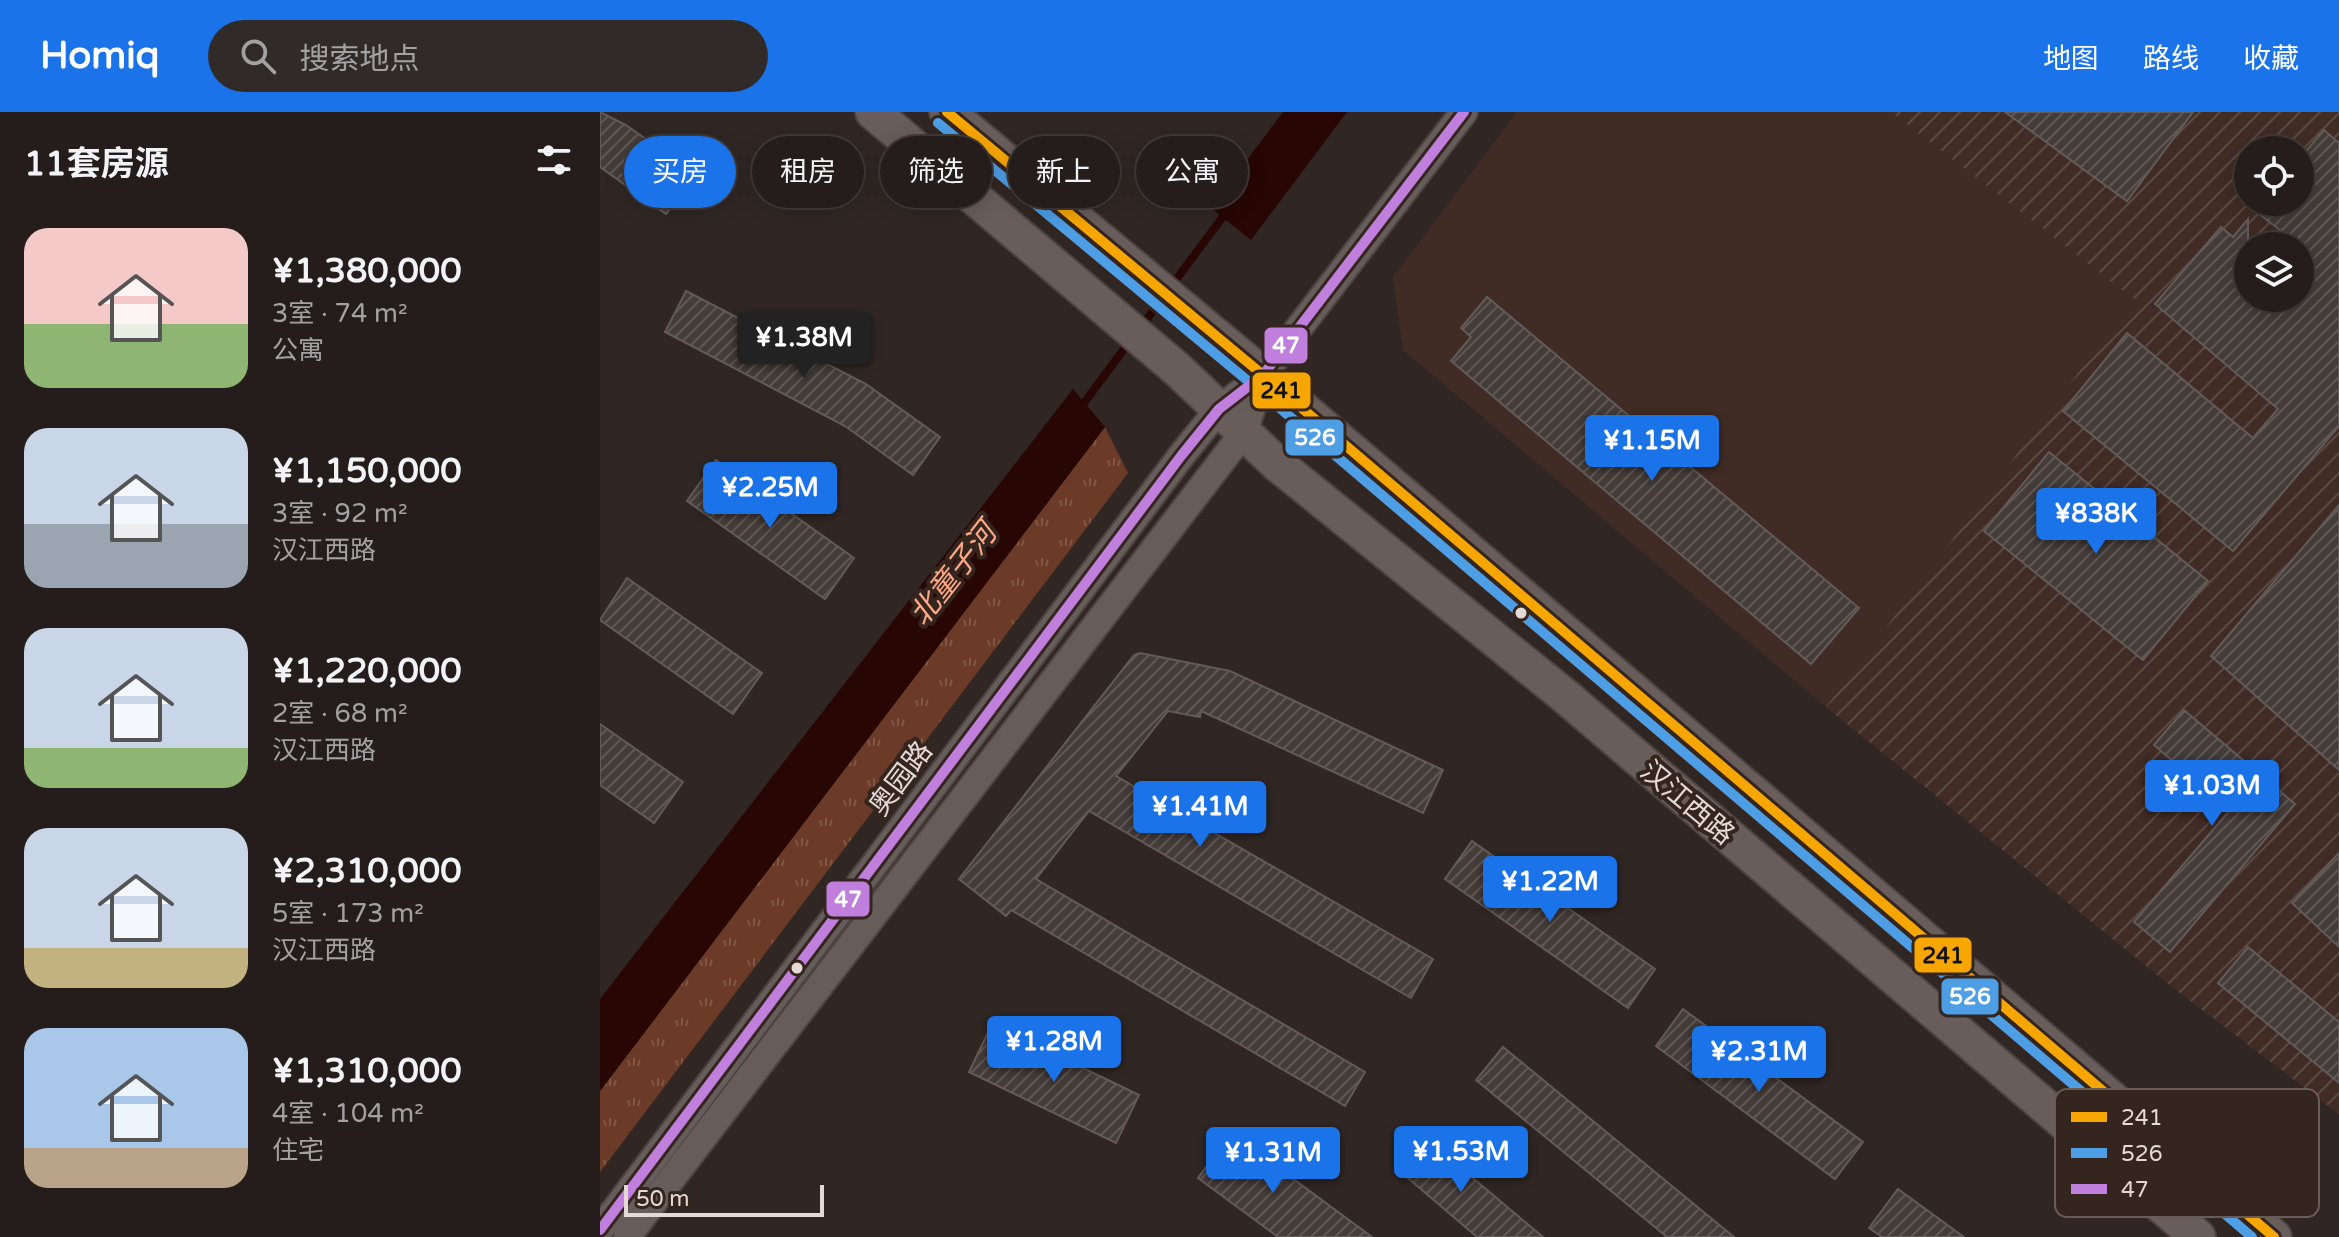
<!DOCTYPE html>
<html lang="zh">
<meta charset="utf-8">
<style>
:root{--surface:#241d1b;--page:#302a28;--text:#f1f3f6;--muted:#a3a2a3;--line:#413b3a;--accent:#1a73e8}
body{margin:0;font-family:"Varela Round","Noto Sans SC",sans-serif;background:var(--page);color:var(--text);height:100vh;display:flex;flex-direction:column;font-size:30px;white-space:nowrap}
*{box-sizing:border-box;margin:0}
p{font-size:26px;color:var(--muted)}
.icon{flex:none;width:44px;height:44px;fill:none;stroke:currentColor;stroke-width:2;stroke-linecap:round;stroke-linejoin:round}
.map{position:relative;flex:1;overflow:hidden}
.side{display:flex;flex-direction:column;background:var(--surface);width:600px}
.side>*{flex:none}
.hud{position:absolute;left:24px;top:24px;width:760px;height:72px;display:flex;gap:16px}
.tools{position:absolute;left:1634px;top:24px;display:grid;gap:16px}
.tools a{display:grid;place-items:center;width:80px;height:80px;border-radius:50%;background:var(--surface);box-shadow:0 4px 20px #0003,0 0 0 2px var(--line);font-size:40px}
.scale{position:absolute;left:24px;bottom:20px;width:200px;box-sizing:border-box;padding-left:8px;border:4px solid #e4d9d5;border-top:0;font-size:22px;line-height:28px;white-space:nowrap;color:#e4d9d5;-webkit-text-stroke:6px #35251f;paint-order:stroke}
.price{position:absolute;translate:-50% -68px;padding:0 18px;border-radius:8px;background:var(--accent);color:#fff;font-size:26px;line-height:52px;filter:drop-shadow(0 2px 4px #0008)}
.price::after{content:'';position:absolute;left:50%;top:48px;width:24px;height:18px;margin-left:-12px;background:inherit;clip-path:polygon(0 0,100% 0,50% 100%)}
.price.current{background:#222;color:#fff}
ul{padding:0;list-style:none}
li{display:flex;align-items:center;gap:24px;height:200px;padding:0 24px}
li span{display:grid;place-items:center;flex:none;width:224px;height:160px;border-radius:24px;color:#555}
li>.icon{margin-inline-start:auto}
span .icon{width:96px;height:96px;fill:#fffc;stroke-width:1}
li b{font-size:34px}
h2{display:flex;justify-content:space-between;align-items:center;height:96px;padding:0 24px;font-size:34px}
.tag{padding:0 28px;border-radius:36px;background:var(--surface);box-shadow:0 4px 20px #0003,0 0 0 2px var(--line);font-size:28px;line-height:72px}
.tag.current{background:var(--accent);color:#fff}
header{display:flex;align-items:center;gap:48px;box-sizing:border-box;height:112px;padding:0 40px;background:var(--accent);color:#fff}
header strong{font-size:38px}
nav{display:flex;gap:44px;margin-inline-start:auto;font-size:28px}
.search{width:560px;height:72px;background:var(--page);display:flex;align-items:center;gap:20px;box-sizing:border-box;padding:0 28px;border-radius:44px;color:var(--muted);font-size:30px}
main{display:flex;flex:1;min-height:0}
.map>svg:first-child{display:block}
.built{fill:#402c24}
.industrial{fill:url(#industrial-furrows);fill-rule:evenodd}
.park{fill:url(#park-tufts)}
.water{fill:#270603}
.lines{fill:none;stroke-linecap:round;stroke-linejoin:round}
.stream{stroke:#270603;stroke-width:8}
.building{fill:url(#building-hatch);stroke:#635b59;stroke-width:2}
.minor-casing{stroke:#4c4441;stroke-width:30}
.major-casing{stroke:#4c4441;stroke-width:38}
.minor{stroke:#665d5a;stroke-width:26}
.major{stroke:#685d5a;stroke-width:34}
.bus-1-casing{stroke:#35251f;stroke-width:16}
.bus-2-casing{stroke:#35251f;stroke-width:16}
.bus-3-casing{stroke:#35251f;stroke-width:16}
.bus-1{stroke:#f7a600;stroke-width:10}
.bus-2{stroke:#4d9ee5;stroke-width:10}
.bus-3{stroke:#c07fdc;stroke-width:10}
.bus-dot{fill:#e4d9d5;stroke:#35251f;stroke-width:3}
.labels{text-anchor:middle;stroke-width:8;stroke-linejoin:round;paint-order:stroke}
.street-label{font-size:28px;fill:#e4d9d5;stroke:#35251f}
.water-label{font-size:30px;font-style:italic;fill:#fea885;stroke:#35251f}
.key{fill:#35251f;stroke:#6a5b56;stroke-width:2}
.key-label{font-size:22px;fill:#e4d9d5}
.line-badge{stroke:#35251f;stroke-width:3}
.badge-label{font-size:22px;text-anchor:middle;font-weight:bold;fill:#fff}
.pale-badge-label{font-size:22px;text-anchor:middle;font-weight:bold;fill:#111}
</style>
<header>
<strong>Homiq</strong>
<div class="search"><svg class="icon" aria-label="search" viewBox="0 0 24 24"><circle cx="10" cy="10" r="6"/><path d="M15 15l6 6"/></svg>搜索地点</div>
<nav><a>地图</a><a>路线</a><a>收藏</a></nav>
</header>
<main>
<section class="side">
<h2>11套房源<svg class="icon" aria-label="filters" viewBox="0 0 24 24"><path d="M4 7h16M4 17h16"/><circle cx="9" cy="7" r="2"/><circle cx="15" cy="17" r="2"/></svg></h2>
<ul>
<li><span style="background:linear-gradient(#f6c9c9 60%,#8fb573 0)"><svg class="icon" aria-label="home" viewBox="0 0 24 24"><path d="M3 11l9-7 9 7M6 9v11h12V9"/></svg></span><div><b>¥1,380,000</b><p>3室 · 74 m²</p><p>公寓</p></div></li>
<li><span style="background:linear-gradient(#c9d6e8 60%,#9aa5b1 0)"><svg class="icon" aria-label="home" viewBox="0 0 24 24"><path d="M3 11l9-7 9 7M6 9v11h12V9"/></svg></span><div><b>¥1,150,000</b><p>3室 · 92 m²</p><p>汉江西路</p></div></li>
<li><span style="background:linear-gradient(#c9d6e8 75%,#8fb573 0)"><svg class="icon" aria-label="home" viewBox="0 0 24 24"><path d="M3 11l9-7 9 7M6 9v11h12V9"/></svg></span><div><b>¥1,220,000</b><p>2室 · 68 m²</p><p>汉江西路</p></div></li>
<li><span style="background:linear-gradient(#c9d6e8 75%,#c2b280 0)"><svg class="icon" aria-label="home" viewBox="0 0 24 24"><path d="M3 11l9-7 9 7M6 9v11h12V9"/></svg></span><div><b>¥2,310,000</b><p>5室 · 173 m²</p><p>汉江西路</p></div></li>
<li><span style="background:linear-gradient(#a9c7e8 75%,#b9a48a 0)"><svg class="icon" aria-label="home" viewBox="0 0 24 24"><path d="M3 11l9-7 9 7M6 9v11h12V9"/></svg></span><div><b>¥1,310,000</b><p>4室 · 104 m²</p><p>住宅</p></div></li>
</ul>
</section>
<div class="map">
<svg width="1739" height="1125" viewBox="0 0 1739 1125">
<defs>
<pattern id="industrial-furrows" width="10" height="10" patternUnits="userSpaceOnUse" patternTransform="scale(2)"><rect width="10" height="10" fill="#402c24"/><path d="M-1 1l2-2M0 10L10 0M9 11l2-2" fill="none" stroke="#5b4a43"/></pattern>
<pattern id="park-tufts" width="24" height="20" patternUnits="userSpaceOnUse" patternTransform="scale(2)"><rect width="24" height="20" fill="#6b3b27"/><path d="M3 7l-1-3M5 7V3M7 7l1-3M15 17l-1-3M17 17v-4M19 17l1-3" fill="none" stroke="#805745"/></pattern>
<pattern id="building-hatch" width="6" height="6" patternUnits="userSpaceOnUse" patternTransform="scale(2)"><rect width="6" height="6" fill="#443c39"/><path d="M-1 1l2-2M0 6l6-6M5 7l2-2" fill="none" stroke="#5f5855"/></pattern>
</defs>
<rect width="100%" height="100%" fill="#302724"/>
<path class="built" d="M917,0H1291L1535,187L1226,595L803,238L793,165Z"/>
<path class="industrial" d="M1291,0H1739V1002L1567,871L1226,595L1534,187ZM1648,38H1700V90H1648ZM1648,134H1700V186H1648Z"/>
<path class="park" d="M505,315L528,361L0,1060V979Z"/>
<path class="water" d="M683,0H747L651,128L611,96Z
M473,277L505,315L0,979V887Z"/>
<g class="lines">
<path class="stream" d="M569,177L628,98
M541,215L561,188
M478,299L530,229"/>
</g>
<path class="building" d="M0,0L26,13L94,61L66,102L0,55Z
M1405,0H1593L1527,89Z
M1724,18L1739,31V314L1633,439L1463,299L1527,221L1653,326L1678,297L1555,192L1621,115L1633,125L1648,107V186H1700V134L1644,90H1700V46Z
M86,179L266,272L340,325L313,363L245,314L65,220Z
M887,185L1259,496L1211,552L851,249L871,225L861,216Z
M1449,340L1608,469L1543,548L1384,419Z
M116,348L254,446L225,487L87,389Z
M1739,393V658L1611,544Z
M27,466L162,561L133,602L0,508Z
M540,541L630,559L843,658L823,701L601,599L600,605L568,599L516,664L833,847L811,886L489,699L436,767L765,960L745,994L411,798L406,804L359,767L534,543Z
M1584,598L1695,692L1570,840L1534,810L1630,698L1554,633Z
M0,612L83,670L54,711L0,673Z
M872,729L1055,857L1028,896L845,767Z
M1739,741V835L1692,791Z
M1648,835L1739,910V971L1618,871Z
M1083,897L1263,1030L1235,1067L1056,934Z
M392,912L539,983L516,1031L369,960Z
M903,935L1134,1125H1067L876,968Z
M631,1021L772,1125H678L598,1066Z
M823,1024L943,1125H877L796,1056Z
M1298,1077L1364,1125H1282L1269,1116Z"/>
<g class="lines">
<defs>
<path id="minor" d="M0,1118L581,344L619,297L663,263L864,0
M27,1125L644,320L663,263"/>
<path id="major" d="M273,0L577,257L676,351L965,584L1598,1125
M347,0L663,263L1674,1125"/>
</defs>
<use href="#minor" class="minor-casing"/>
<use href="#major" class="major-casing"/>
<use href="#minor" class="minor"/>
<use href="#major" class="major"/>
<defs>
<path id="bus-1" d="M347,0L663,263L1674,1125"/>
<path id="bus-2" d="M338,11L654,274L1652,1125"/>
<path id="bus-3" d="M0,1118L581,344L619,297L663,263L864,0"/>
</defs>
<use href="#bus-1" class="bus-1-casing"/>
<use href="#bus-2" class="bus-2-casing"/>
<use href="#bus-3" class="bus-3-casing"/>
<use href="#bus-1" class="bus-1"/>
<use href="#bus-2" class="bus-2"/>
<use href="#bus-3" class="bus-3"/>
</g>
<g class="bus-dot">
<circle cx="921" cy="501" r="7"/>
<circle cx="197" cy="856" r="7"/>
</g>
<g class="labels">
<g class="street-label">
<text transform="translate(300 666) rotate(-53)" y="10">奥园路</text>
<text transform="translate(1088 690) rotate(40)" y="10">汉江西路</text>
</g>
<g class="water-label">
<text transform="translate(353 462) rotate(-52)" y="10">北童子河</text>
</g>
</g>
<rect x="1455" y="977" width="264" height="128" rx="12" class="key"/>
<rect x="1471" y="1000" width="36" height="10" fill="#f7a600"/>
<rect x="1471" y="1036" width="36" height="10" fill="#4d9ee5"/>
<rect x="1471" y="1072" width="36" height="10" fill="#c07fdc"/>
<g class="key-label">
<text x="1521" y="1013">241</text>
<text x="1521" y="1049">526</text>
<text x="1521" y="1085">47</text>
</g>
<g class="line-badge">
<rect x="663" y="214" width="46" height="39" rx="8" fill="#c07fdc"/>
<rect x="651" y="259" width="61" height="39" rx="8" fill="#f7a600"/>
<rect x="684" y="306" width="61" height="39" rx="8" fill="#4d9ee5"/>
<rect x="225" y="768" width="46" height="38" rx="8" fill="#c07fdc"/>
<rect x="1313" y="824" width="60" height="38" rx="8" fill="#f7a600"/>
<rect x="1340" y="865" width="60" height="39" rx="8" fill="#4d9ee5"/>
</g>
<g class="badge-label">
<text x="686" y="241">47</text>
<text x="715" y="333">526</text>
<text x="248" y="795">47</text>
<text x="1370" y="892">526</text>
</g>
<g class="pale-badge-label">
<text x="681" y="286">241</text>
<text x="1343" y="851">241</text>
</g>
</svg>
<div class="tools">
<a><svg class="icon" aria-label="locate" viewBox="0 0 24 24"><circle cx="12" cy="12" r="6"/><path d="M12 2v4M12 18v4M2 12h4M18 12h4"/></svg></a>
<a><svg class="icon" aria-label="layers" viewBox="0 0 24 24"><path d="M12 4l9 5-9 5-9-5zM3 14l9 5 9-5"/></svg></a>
</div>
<div class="scale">50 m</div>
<b class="price current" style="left:204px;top:268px">¥1.38M</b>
<b class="price" style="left:1052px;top:371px">¥1.15M</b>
<b class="price" style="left:170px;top:418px">¥2.25M</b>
<b class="price" style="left:1496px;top:444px">¥838K</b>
<b class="price" style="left:1612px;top:716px">¥1.03M</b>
<b class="price" style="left:600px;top:737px">¥1.41M</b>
<b class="price" style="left:950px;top:812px">¥1.22M</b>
<b class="price" style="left:454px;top:972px">¥1.28M</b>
<b class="price" style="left:1159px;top:982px">¥2.31M</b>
<b class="price" style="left:861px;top:1082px">¥1.53M</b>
<b class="price" style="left:673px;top:1083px">¥1.31M</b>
<div class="hud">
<a class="tag current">买房</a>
<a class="tag">租房</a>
<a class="tag">筛选</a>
<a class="tag">新上</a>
<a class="tag">公寓</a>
</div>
</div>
</main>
